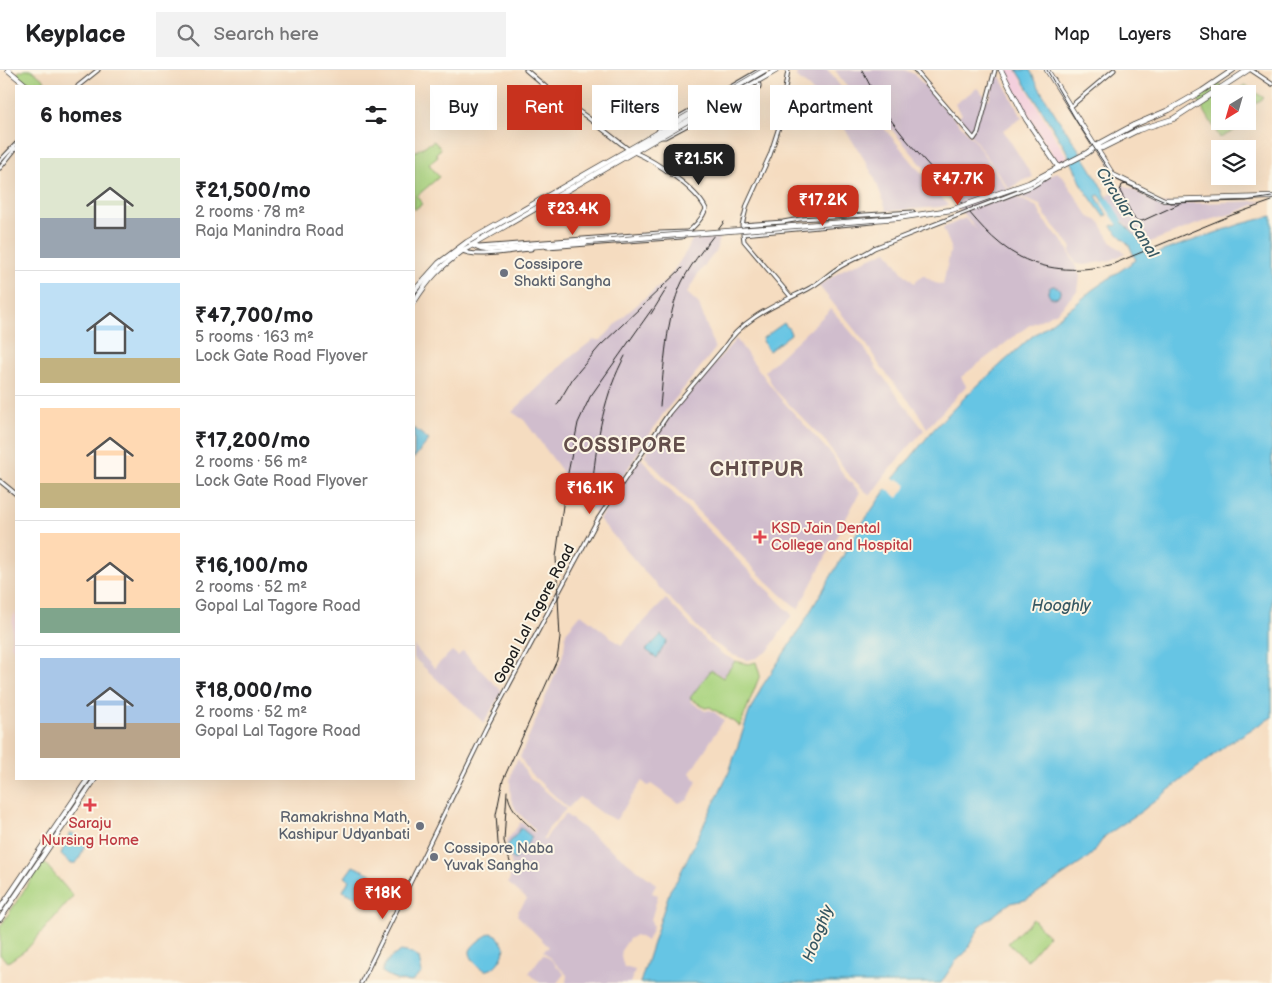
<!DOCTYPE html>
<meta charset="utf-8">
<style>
:root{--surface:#fff;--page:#f2f2f2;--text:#202124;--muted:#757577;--line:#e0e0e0;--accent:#c8321e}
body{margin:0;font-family:"Balsamiq Sans",sans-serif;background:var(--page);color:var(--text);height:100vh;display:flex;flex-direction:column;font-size:19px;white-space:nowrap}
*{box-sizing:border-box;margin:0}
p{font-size:16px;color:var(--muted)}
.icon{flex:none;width:28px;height:28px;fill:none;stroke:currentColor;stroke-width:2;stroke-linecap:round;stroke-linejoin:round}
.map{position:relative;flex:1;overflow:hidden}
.details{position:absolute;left:15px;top:15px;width:400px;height:695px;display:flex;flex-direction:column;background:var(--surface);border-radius:0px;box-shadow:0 5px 20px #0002}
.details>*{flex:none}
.guide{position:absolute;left:430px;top:15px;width:475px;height:45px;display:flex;gap:10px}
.needle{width:32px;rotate:217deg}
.buttons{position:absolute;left:1211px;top:15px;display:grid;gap:10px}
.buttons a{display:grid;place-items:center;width:45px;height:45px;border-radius:0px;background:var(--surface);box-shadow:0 5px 20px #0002;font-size:25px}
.price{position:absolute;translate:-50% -42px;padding:0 11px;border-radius:10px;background:var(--accent);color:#fff;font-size:16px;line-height:32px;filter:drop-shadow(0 1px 2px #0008)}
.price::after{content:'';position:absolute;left:50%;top:30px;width:15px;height:11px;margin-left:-8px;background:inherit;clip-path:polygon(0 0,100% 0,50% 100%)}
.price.active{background:#222;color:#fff}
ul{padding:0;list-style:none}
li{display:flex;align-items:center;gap:15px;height:125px;padding:0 25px}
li+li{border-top:1px solid var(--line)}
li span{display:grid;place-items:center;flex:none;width:140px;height:100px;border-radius:0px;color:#555}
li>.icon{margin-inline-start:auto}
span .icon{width:60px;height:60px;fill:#fffc;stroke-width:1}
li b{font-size:21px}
h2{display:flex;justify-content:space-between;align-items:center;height:60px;padding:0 25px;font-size:21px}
.pill{padding:0 18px;border-radius:0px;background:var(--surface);box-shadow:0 5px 20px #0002;font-size:18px;line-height:45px}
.pill.active{background:var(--accent);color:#fff}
header{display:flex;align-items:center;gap:30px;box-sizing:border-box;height:70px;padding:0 25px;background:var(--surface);border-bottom:1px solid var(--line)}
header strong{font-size:24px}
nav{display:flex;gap:28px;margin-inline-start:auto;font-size:18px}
.search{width:350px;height:45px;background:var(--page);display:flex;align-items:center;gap:12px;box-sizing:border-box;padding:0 18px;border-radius:0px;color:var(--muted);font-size:19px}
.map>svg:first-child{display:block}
.built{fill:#f4cfdd}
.industrial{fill:#d0bdcd}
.green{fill:#a8d37e;stroke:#62784d}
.water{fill:#66c5e4;stroke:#417080}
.pier{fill:#f5dcc0}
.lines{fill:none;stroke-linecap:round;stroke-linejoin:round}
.canal{stroke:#66c5e4;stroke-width:3}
.minor-casing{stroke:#3d3935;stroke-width:5}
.major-casing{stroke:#3d3935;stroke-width:6}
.minor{stroke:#fff;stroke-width:3}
.major{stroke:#fff;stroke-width:4.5}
.tram{stroke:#1c1c1c;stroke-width:1}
.rail{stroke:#1c1c1c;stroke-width:1}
.minor-bridge-casing{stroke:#3d3935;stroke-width:5;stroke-linecap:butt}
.major-bridge-casing{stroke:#3d3935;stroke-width:6;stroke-linecap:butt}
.minor-bridge{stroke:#fff;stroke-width:3}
.major-bridge{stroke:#fff;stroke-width:4.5}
.worship-dot{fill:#6b7280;stroke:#fcf5e5;stroke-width:2}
.health-dot{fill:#e0444e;stroke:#fcf5e5;stroke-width:2}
.labels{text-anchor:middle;stroke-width:4;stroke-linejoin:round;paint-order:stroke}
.worship-label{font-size:15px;fill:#5b616d;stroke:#fcf5e5;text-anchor:start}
.health-label{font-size:15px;fill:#be3a42;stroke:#fcf5e5;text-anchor:start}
.street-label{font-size:15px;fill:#1c1c1c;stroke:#fcf5e5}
.water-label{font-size:16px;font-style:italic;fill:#365762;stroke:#fcf5e5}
.district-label{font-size:20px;font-weight:bold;letter-spacing:1px;fill:#634e4b;stroke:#fcf5e5}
</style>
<header>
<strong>Keyplace</strong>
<div class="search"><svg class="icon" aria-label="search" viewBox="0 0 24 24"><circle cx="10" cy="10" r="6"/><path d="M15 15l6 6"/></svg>Search here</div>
<nav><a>Map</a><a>Layers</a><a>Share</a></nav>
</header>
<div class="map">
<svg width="1272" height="913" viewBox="0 0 1272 913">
<rect width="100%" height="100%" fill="#fcf5e5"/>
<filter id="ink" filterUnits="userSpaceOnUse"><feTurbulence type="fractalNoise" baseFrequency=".02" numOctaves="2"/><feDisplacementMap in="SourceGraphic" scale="10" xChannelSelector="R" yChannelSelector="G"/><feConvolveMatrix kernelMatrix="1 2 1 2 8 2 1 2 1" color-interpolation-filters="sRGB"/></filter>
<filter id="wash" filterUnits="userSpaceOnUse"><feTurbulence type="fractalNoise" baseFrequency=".0096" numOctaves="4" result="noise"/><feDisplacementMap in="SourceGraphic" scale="20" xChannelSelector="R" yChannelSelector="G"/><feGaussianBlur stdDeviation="1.12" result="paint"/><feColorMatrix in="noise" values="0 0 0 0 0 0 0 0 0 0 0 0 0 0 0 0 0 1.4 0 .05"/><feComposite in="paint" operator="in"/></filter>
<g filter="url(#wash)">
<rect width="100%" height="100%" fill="#f5dcc0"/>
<path class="built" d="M1004,0H1016L1067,88L1057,94L1050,81L1030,49Z
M16,541V583L11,575L13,547Z"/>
<path class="industrial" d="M797,0H828L843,20L879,52L948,135L940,137L887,141L875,109L864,89L841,53L809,17L796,7Z
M835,0H905L914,4L974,70L1007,119L1017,127L1037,137L1044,151L1065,174L1080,206L1078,220L1057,242L1028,256L961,307L966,316L927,358L917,341L880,296L867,275L819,216L844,199L887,181L902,202L914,213L923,205L935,213L943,215L951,177L943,158L965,148L978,161L876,41L844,13Z
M997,1L1022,48L1003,60L1033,107L1021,111L1009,119L959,47L962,44L955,34L977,18L989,30Z
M1057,102L1063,107L1089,147L1099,151L1112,173L1125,183L1112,190L1085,195L1076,194L1070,182L1071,176L1047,148L1040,135L1016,125Z
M1124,115L1160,134L1263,131L1232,144L1205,151L1145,174L1122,151L1107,126Z
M719,167L716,181L698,204L687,223L699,234L715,279L663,344L598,445L576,424L562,401L524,350L512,342L572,286L593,270H601L626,244L668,209L688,179L692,169Z
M831,239L863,276L877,299L924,360L892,396L870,426L848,404L826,372L775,320L765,301Z
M736,269L779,327L833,386L843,405L860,422L798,539L768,513L644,386L670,344Z
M640,387L661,411L792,545L768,581L756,588L747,590L733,585L711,571L651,509L599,449Z
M666,529L702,567L721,583L735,591L723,607L714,601L690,631L705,641L710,640L714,642L724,650L690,703L697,711L688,730L678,733L651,714L648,716L642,711L616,750L601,743L579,727L568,738L529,702L520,687L561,591L564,580L566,562L581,544L621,575Z
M414,576L434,598L452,581L458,586L463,581L489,609L502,621L484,653L414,588Z
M518,689L527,705L566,739L549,758L542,770H545L550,762L565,744L656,814L652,823L658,825L651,850L653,857L647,871L636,865L629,869L622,879L621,887L624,897L635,900L630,913H566L567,905L543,881L549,877L517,845L519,840L527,829L508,813L513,800L506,772L521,752L534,763L535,760L516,740L511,729L510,711L513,697Z
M543,884L551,890L564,904L557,913H540L529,903Z"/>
<path class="green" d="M20,0L22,2L24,0H32L45,11L40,16H29L16,6Z
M1220,13L1227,24H1220V51H1238L1242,57L1220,68L1197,28Z
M1245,15L1264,28L1248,38V24H1229Z
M434,71L441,79L436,83L438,87L429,94L439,107L418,125L417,126L422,134L414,140V82Z
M735,591L748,594L756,592L760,605L740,656L710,637L705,638L690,628L711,600L723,608Z
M43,791L73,826L27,879L8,892L0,885V857Z
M1033,849L1048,866L1027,891L1008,873Z"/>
<path class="water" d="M1017,0H1030C1052,46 1086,84 1108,130L1104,132L1099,125L1096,126L1107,145L1104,147L1084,119L1065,78Z
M1272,146V647L1229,673L1142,741L1105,766L1093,783L1084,791L1031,827L1025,830L1010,833L981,855L965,883L955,892L941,913H640L670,820L677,810L729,702L749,643L761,618L798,562L862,454L893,409L934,359L966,326L1030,268L1075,235L1092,220L1136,190L1129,175L1111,157L1112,155L1116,156L1121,151L1138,168L1148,186L1241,154Z
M1048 222a6 6 0 1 1 12 0a6 6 0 1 1-12 0Z
M784,253L789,259L791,264L769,281L762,271L763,268Z
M414,358L429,370L414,388Z
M661,565L667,571L657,588L646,580Z
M521,758L532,767L515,790L503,781Z
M72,763L86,773L79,789L76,793H70L61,785C63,776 67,775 69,765Z
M353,796L376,806L363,831L343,821L349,810L345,807Z
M491,863L497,865L505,878C503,886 497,898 488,900C481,902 469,888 470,881C472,874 485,866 491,863Z
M401,881L412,883L419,888L422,903L411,912L396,910L382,902C383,892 393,886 401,881Z"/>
<path class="pier" d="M891,407L896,411L898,409L907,415L898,428L884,417Z"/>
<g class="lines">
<path class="canal" d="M1105,130L1120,154
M1108,130L1121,151L1118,153L1104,132Z"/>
</g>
</g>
<g filter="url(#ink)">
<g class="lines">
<defs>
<path id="minor" d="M526,0L555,25L587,47L628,79
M788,0L779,57L770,85L747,135L742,155L744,171L791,227
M915,0L974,69L978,63L995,0
M1251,0L1272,14
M78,16L98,0
M1070,37L1114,0
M657,63L660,58L760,0
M660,67H665L759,17V15L753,4
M0,91L16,74
M0,98L16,78
M742,155L783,152L800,149L913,142
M743,164L873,152
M479,177L660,163L687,162
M547,177L682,167C691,160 702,150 706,139C696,118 655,91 634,82
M461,180C473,189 515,180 531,179
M0,411L16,424
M361,913L486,658L598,449L669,343L723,279C742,248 776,235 808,219C820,213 830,202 843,195C853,189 864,185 874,178"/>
<path id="major" d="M8,0L27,16
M1001,0L1026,49L1059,98
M1047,0L1113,105L1164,130L1272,127
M1095,78H1102L1138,60L1173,49L1248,0
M1048,103L1087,83L1099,74L1134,55L1169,40L1202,21L1233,0
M472,175L481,179L488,180L587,172
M414,221L439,193L467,172L661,61
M414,232C429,208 439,198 462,181L663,65
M0,839L88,709
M0,849L95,709"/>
</defs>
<use href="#minor" class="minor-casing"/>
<use href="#major" class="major-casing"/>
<use href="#minor" class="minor"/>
<use href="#major" class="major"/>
<path class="tram" d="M1047,0L1077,52L1112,105L1117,110L1170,133L1246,131L1272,127
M1127,114L1122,115L1120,121L1134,148L1138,151H1142L1179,134"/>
<path class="rail" d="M862,0C870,15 878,32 888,46C908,74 933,99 955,125C974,148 993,173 1020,187C1050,202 1081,202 1113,194L1232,145L1272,131
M651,244L667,218
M557,335L573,308L600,276L682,198
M660,336C664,299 666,245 682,212C693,190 710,171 724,152
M593,410C597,368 604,324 625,286
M507,721L504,771L512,799
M508,726C511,741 524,751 535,761
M502,786L498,773L496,745L503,710L557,590L560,568L556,487L566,413L578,353L590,327L652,239"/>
<defs>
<path id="minor-bridge" d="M874,178L1033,116L1049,106"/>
<path id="major-bridge" d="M661,61L765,0
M663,65L777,0
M587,172L897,148L951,140L1029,113L1048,103"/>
</defs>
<use href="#minor-bridge" class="minor-bridge-casing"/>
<use href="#major-bridge" class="major-bridge-casing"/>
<use href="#minor-bridge" class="minor-bridge"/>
<use href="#major-bridge" class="major-bridge"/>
</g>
</g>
<g class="worship-dot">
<circle cx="504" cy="203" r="5"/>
<circle cx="420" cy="756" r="5"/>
<circle cx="434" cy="787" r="5"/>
</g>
<g class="health-dot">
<path d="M757.5 459.5h5v5h5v5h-5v5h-5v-5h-5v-5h5z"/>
<path d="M87.5 727.5h5v5h5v5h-5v5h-5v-5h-5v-5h5z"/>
</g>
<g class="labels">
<g class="worship-label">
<text x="514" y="199">Cossipore<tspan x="514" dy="17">Shakti Sangha</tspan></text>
<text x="410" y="752" text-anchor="end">Ramakrishna Math,<tspan x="410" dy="17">Kashipur Udyanbati</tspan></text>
<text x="444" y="783">Cossipore Naba<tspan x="444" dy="17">Yuvak Sangha</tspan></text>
</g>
<g class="health-label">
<text x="771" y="463">KSD Jain Dental<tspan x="771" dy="17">College and Hospital</tspan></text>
<text x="90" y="758" text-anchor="middle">Saraju<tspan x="90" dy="17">Nursing Home</tspan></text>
</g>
<g class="street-label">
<text transform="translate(534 544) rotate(-62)" y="5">Gopal Lal Tagore Road</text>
</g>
<g class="water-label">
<text transform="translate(1128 142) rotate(58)" y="6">Circular Canal</text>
<text x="1061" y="541">Hooghly</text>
<text transform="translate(817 863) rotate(-69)" y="6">Hooghly</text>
</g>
<g class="district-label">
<text x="625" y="382">COSSIPORE</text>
<text x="757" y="406">CHITPUR</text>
</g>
</g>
</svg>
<div class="buttons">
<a><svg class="needle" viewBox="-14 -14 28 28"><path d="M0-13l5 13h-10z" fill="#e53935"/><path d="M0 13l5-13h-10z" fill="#757577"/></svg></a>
<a><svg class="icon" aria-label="layers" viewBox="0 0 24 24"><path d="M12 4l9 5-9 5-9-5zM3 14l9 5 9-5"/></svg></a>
</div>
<b class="price active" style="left:699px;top:116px">₹21.5K</b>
<b class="price" style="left:958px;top:136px">₹47.7K</b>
<b class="price" style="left:823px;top:157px">₹17.2K</b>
<b class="price" style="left:573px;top:166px">₹23.4K</b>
<b class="price" style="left:590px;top:445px">₹16.1K</b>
<b class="price" style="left:383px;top:850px">₹18K</b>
<div class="guide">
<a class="pill">Buy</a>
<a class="pill active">Rent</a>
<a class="pill">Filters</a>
<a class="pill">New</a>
<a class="pill">Apartment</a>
</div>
<section class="details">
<h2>6 homes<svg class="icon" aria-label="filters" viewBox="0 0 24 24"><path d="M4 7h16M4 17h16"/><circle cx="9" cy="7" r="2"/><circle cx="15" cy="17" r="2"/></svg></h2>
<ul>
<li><span style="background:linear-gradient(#dfe7d0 60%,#9aa5b1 0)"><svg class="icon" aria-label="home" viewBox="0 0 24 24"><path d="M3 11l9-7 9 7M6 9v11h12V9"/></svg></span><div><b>₹21,500/mo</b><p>2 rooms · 78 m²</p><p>Raja Manindra Road</p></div></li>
<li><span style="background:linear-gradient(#bfe0f5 75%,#c2b280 0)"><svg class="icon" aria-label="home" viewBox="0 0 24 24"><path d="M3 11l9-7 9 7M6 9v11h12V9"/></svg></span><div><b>₹47,700/mo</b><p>5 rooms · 163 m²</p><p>Lock Gate Road Flyover</p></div></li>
<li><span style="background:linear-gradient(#ffd9b3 75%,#c2b280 0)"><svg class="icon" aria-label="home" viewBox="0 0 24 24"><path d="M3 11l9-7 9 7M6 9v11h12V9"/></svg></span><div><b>₹17,200/mo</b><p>2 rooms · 56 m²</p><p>Lock Gate Road Flyover</p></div></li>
<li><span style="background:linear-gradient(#ffd9b3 75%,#7fa58c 0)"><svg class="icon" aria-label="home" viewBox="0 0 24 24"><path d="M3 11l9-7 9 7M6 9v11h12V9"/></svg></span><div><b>₹16,100/mo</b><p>2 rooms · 52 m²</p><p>Gopal Lal Tagore Road</p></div></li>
<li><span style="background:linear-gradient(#a9c7e8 65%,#b9a48a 0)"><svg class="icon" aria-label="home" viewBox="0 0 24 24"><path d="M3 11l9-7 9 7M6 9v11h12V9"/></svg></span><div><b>₹18,000/mo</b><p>2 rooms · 52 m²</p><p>Gopal Lal Tagore Road</p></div></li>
</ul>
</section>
</div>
